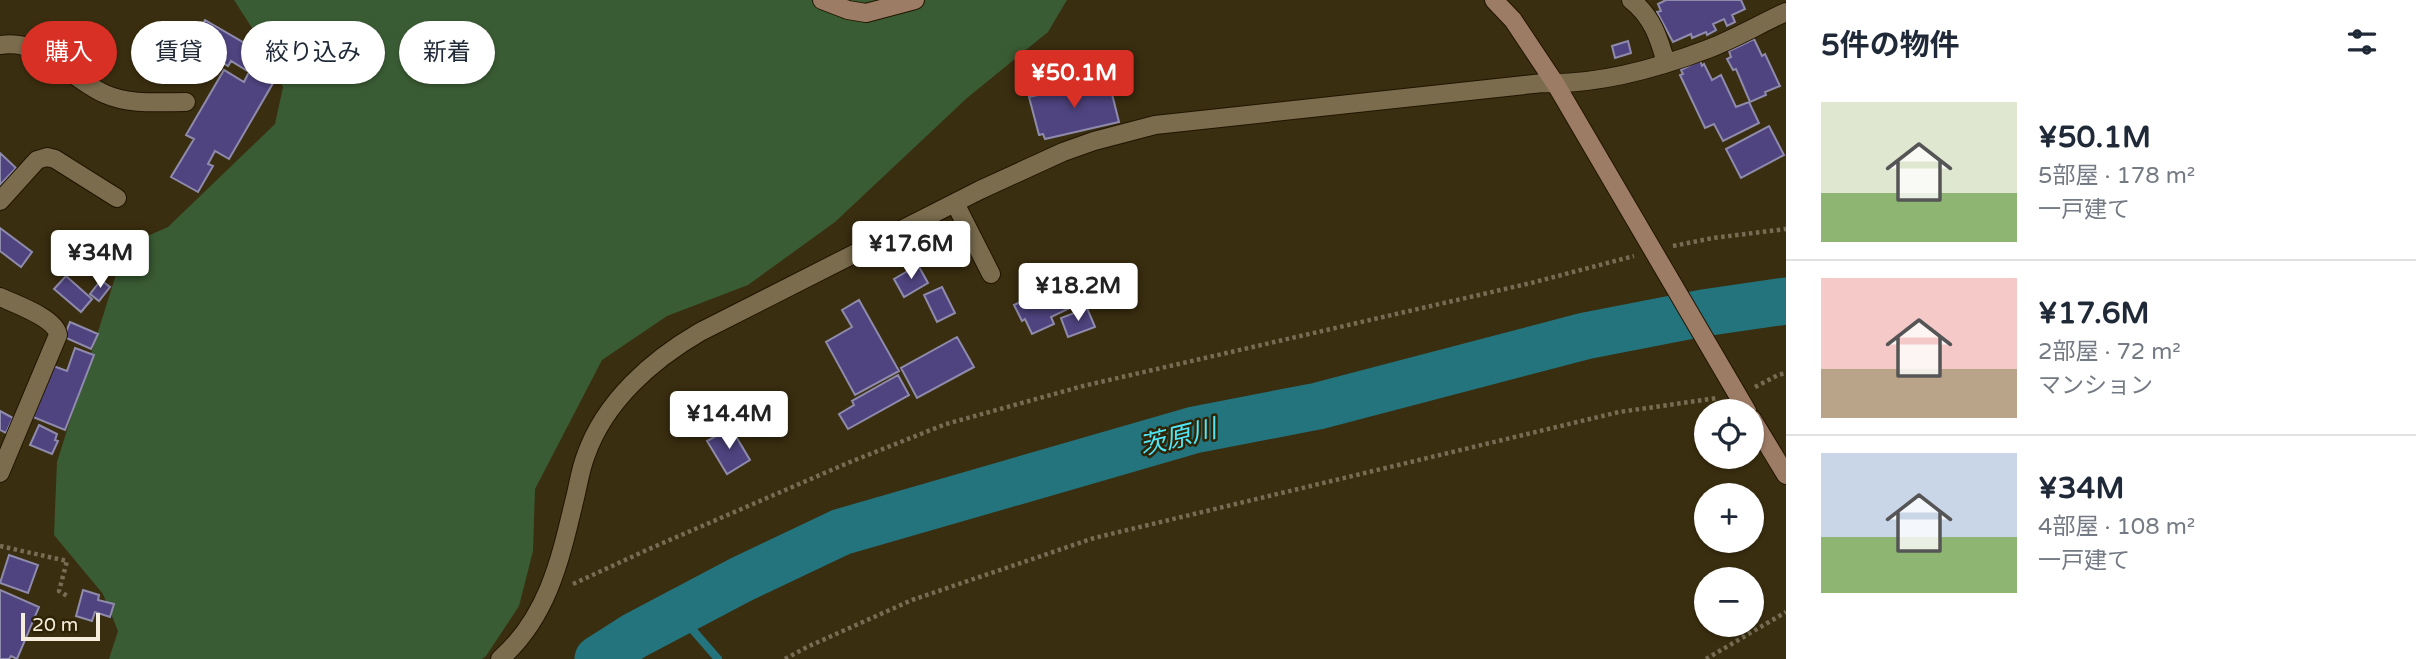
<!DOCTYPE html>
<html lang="ja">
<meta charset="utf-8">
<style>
:root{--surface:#fff;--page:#f2f2f3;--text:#1f2937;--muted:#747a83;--line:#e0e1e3;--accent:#d93025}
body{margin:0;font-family:"Varela Round","Noto Sans JP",sans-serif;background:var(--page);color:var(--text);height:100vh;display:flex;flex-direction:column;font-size:26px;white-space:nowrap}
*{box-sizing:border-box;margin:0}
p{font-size:23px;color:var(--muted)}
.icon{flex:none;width:38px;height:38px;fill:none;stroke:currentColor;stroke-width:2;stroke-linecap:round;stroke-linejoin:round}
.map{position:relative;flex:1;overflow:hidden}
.side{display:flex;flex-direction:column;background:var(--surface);width:630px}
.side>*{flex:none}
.banner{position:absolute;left:21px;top:21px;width:665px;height:63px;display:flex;gap:14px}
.fabs{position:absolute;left:1694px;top:399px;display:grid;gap:14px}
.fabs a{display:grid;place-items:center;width:70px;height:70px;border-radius:50%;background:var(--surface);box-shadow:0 2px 5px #0004;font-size:35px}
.scale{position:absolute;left:21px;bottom:18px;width:79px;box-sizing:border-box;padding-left:7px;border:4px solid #f6eedd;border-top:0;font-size:19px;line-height:24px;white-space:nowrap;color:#f6eedd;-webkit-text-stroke:5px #302406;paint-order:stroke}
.price{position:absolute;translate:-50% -60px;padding:0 16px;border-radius:7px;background:#fff;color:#222;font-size:23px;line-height:46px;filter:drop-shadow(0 2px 4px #0008)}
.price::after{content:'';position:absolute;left:50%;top:42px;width:21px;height:16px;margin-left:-10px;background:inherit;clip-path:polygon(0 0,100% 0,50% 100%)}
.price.selected{background:var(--accent);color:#fff}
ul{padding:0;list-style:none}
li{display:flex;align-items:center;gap:21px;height:175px;padding:0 35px}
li+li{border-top:2px solid var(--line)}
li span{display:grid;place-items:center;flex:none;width:196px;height:140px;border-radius:0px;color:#555}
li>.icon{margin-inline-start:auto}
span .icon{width:84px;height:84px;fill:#fffc;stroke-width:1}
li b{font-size:30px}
h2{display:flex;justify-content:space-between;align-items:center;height:84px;padding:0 35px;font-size:30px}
.pill{padding:0 24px;border-radius:32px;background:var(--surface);box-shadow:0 2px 5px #0004;font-size:24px;line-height:63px}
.pill.selected{background:var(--accent);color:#fff}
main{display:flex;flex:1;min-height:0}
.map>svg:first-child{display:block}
.green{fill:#3a5c34}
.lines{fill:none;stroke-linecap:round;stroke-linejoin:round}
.stream{stroke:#23747d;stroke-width:8}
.river{stroke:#23747d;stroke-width:47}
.building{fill:#4f447f;stroke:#8f8bac;stroke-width:2}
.street-casing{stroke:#211500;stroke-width:20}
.secondary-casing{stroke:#211500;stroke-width:20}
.path{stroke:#786d54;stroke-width:4.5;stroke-dasharray:3.5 3.5;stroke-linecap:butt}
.street{stroke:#7a6c4d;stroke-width:18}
.secondary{stroke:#9d7c66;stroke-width:18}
.labels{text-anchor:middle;stroke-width:5;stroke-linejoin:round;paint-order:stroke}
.water-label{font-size:26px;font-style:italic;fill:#4fe6f7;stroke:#302406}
</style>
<main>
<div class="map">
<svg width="1786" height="659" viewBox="0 0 1786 659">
<rect width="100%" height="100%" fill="#3a2e10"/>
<path class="green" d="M234,0H1067L1048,32L967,98L835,222L748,285L667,316L602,360L535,489L533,551L519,606L486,656L482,659H109L118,631L103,594L54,535L57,462L125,246L168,227L275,124L283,87L252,28Z"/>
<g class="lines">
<path class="stream" d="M634,636L691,628L718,659"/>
<path class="river" d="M598,659L634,636L740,580L841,532L1194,430L1318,406L1585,336L1703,313L1786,301"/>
</g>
<path class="building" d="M1666,0H1741L1745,9L1732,15L1735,22L1727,26L1724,19L1713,24L1716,30L1707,35L1706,32L1692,38L1691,34L1673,42L1657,12L1661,11L1658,4Z
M205,20L265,55L257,67L276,78L229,159L215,151L208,164L213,166L198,192L171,177L194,139L186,135L224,70L244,82L249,72L231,61L228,66L207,53L203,60L187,51Z
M168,24L186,37L181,45L185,48L174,64L151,49Z
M1754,39L1762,56L1765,54L1780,86L1765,92L1766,95L1750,102L1736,69L1733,70L1727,59L1731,57L1729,51Z
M1628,41L1631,53L1615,58L1612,46Z
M1700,60L1702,66L1704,64L1712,80L1721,75L1736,107L1749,102L1759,123L1723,141L1714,124L1705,128L1680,75L1683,74L1681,70Z
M1103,82L1104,87L1110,86L1119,122L1045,139L1043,134L1039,135L1029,97L1060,90V93Z
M1769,126L1784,155L1741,178L1726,149Z
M0,153L16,168L0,185Z
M0,228L32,252L21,267L0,251Z
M918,265L928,283L904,297L894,279Z
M66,276L92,299L81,312L54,289Z
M101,280L110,287L99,301L90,294Z
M942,287L955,313L937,322L924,295Z
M1051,288L1055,296L1070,289L1078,304L1051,317L1054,324L1032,334L1025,319L1022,321L1014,305Z
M859,300L899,371L855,395L826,342L852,327L842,310Z
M1087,308L1095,327L1068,337L1061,318Z
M70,322L98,334L91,349L64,337Z
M957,337L974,367L917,398L901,368Z
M75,348L94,355L65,430L28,415L48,364L67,371Z
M898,375L909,395L848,429L839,414L854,405L852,401Z
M0,411L13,418L6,433L0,430Z
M39,425L57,434L55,440L58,441L52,454L30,445Z
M731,428L750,460L727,474L707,441Z
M9,555L38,565L28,593L0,583Z
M0,590L39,607L17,659L11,656L9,659H0Z
M83,590L99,595L98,600L114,604L110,617L95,612L92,621L76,616Z"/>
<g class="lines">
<defs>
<path id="street" d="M1631,0C1652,16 1659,38 1666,63
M0,45C44,38 68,78 105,94C129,105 160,102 186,102
M0,201L37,160L47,157L55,159L117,198
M955,203L991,274
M0,297C15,304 56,318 58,335L0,473
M500,659C547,618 560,561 574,502C578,487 580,470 586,455C605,401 652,360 700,332L980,190L1063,152L1094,141L1155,125L1543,83C1596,85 1658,68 1708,49C1734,39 1760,24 1786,12"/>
<path id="secondary" d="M822,0L848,10L866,13L915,0
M1494,0L1513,20L1555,83L1747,411
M1752,419L1786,475"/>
</defs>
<use href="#street" class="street-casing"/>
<use href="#secondary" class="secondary-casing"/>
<path class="path" d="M1673,246L1713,238L1786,229
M1755,387L1778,375L1786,373
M0,546L67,561L59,591L69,597
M573,584L649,549L850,462L946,424L1083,386L1531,283L1634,256
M785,659L807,647L912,600L1094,538L1619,412L1717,398
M1706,659L1786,612"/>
<use href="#street" class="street"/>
<use href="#secondary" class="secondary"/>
</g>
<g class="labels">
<g class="water-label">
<text transform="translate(1178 437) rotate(-14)" y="9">茨原川</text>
</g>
</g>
</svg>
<div class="fabs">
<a><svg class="icon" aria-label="locate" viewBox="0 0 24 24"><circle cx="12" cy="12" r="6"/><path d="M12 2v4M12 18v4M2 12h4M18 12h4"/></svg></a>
<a>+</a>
<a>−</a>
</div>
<div class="scale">20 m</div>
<b class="price selected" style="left:1074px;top:110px">¥50.1M</b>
<b class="price" style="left:911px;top:281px">¥17.6M</b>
<b class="price" style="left:100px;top:290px">¥34M</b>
<b class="price" style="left:1078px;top:323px">¥18.2M</b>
<b class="price" style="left:729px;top:451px">¥14.4M</b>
<div class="banner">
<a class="pill selected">購入</a>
<a class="pill">賃貸</a>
<a class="pill">絞り込み</a>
<a class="pill">新着</a>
</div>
</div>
<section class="side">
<h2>5件の物件<svg class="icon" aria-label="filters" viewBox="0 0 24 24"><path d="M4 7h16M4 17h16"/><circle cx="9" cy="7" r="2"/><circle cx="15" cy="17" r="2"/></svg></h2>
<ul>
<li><span style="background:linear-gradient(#dfe7d0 65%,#8fb573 0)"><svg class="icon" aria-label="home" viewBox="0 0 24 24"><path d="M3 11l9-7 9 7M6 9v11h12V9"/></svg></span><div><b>¥50.1M</b><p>5部屋 · 178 m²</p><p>一戸建て</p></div></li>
<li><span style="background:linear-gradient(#f6c9c9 65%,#b9a48a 0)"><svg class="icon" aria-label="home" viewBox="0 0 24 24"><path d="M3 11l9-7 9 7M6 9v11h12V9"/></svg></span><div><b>¥17.6M</b><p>2部屋 · 72 m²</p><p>マンション</p></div></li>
<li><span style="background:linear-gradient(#c9d6e8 60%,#8fb573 0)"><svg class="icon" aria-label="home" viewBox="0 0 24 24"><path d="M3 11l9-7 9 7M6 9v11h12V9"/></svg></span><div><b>¥34M</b><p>4部屋 · 108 m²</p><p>一戸建て</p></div></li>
</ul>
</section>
</main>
